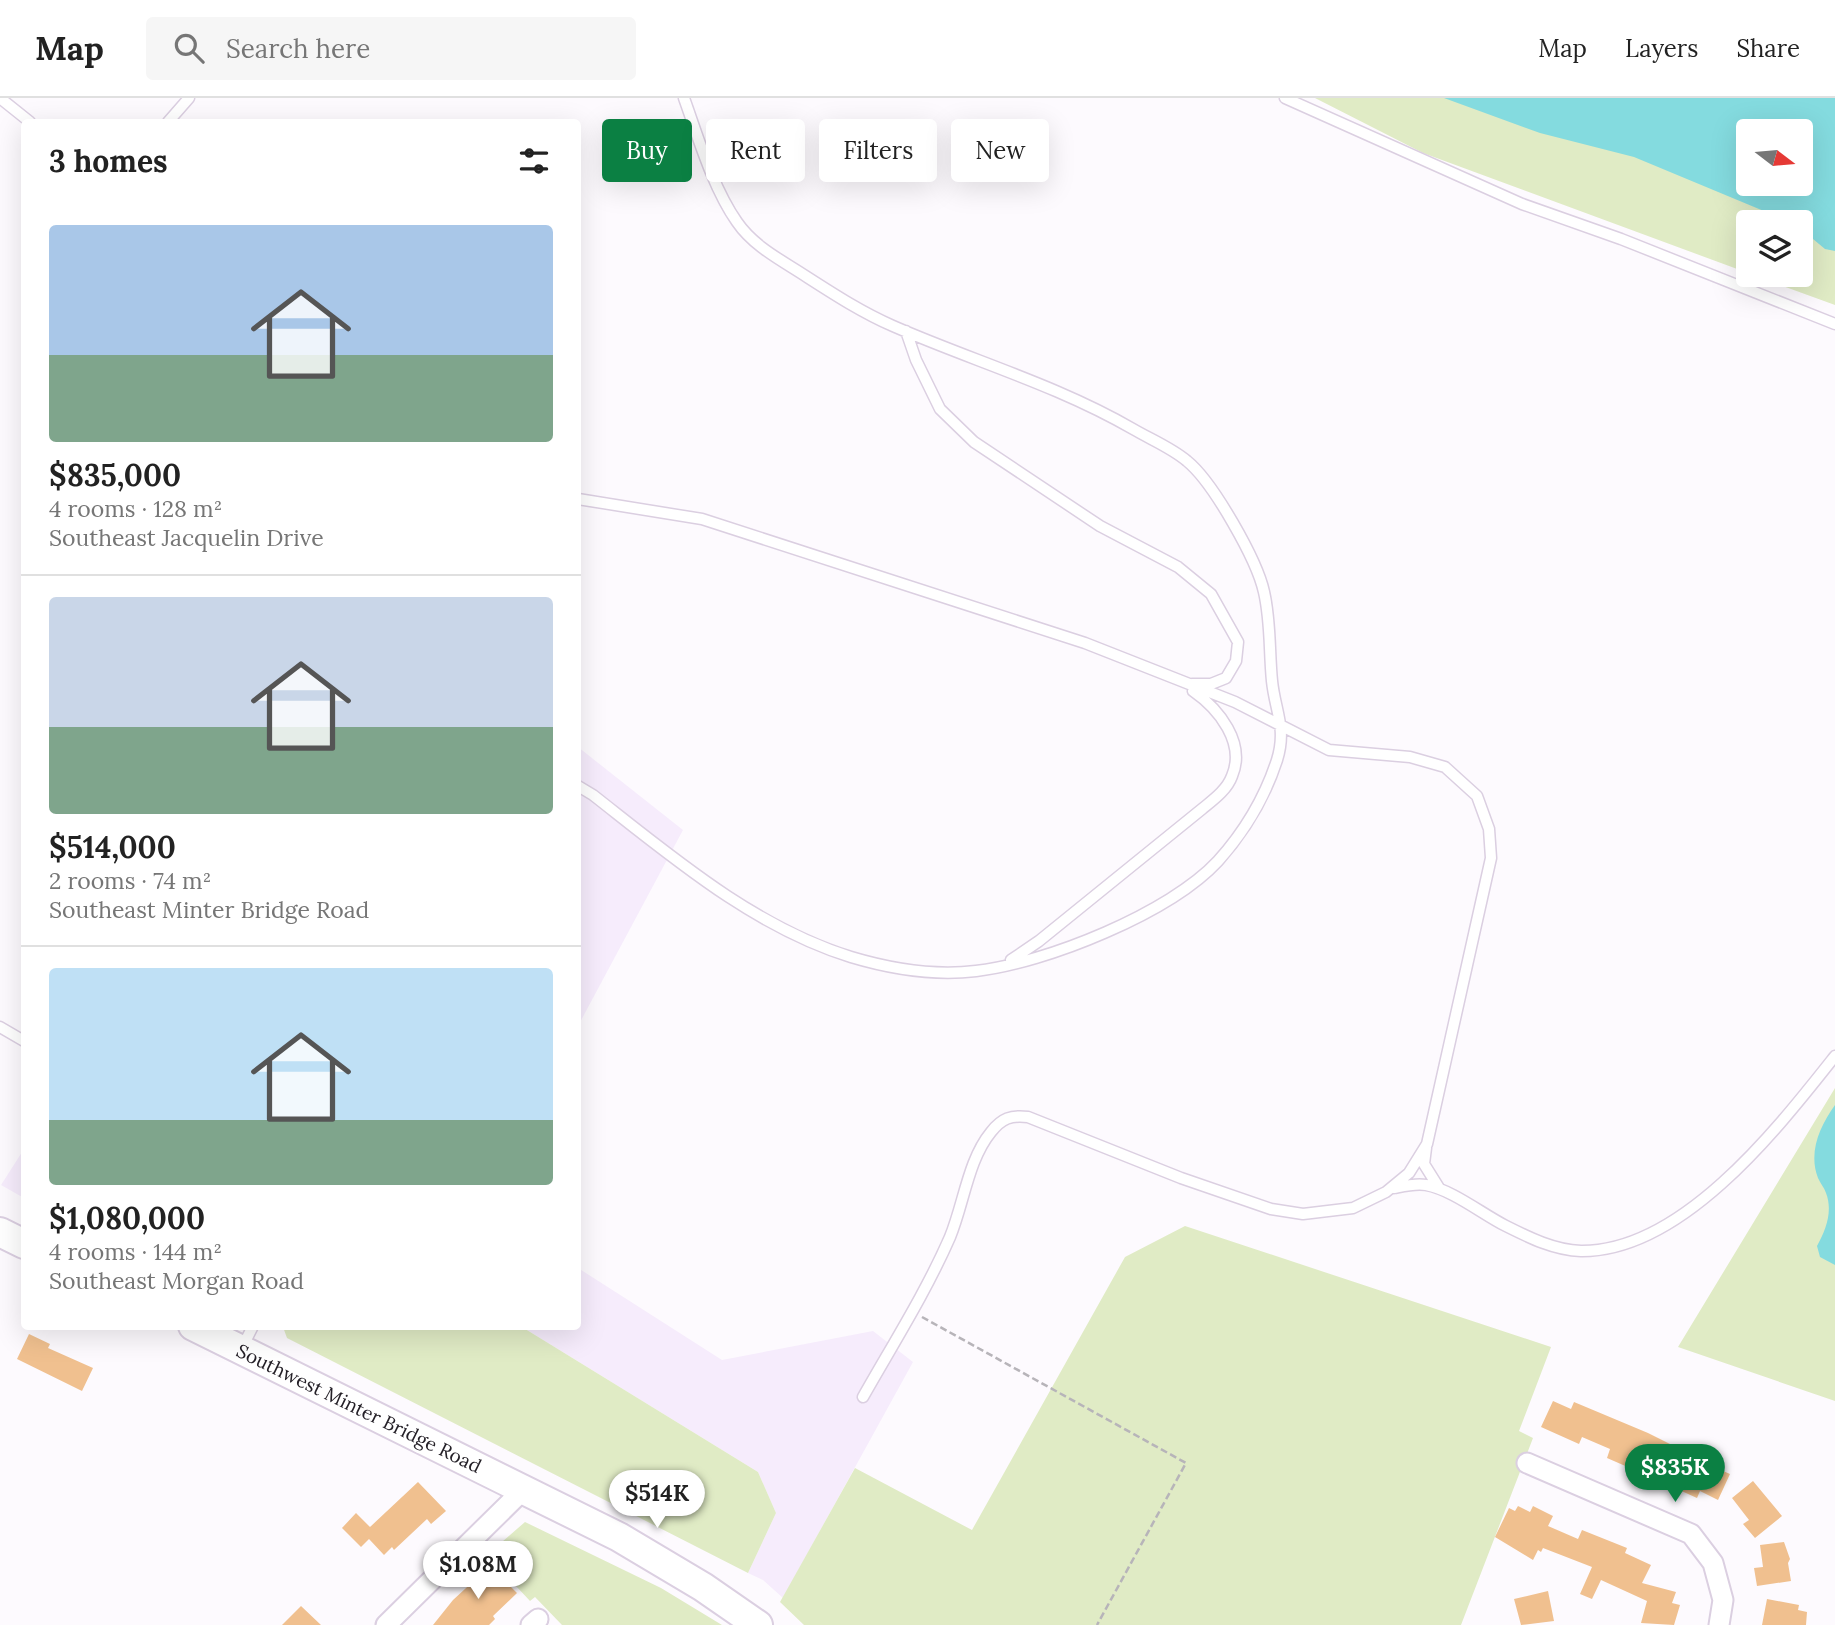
<!DOCTYPE html>
<meta charset="utf-8">
<style>
:root{--surface:#fff;--page:#f6f6f6;--text:#222;--muted:#767676;--line:#e0e0e0;--accent:#0b8043}
body{margin:0;font-family:Lora,serif;background:var(--page);color:var(--text);height:100vh;display:flex;flex-direction:column;font-size:26px;white-space:nowrap}
*{box-sizing:border-box;margin:0}
p{font-size:23px;color:var(--muted)}
.icon{flex:none;width:38px;height:38px;fill:none;stroke:currentColor;stroke-width:2;stroke-linecap:round;stroke-linejoin:round}
.map{position:relative;flex:1;overflow:hidden}
.sheet{position:absolute;left:21px;top:21px;width:560px;height:1211px;display:flex;flex-direction:column;background:var(--surface);border-radius:7px;box-shadow:0 7px 28px #0002}
.sheet>*{flex:none}
.banner{position:absolute;left:602px;top:21px;width:665px;height:63px;display:flex;gap:14px}
.needle{width:46px;rotate:106deg}
.buttons{position:absolute;left:1736px;top:21px;display:grid;gap:14px}
.buttons a{display:grid;place-items:center;width:77px;height:77px;border-radius:7px;background:var(--surface);box-shadow:0 7px 28px #0002;font-size:35px}
.price{position:absolute;translate:-50% -60px;padding:0 16px;border-radius:24px;background:#fff;color:#222;font-size:23px;line-height:46px;filter:drop-shadow(0 2px 4px #0008)}
.price::after{content:'';position:absolute;left:50%;top:42px;width:21px;height:16px;margin-left:-10px;background:inherit;clip-path:polygon(0 0,100% 0,50% 100%)}
.price.selected{background:var(--accent);color:#fff}
ul{padding:0;list-style:none}
li{display:grid;align-content:center;gap:14px;height:371px;padding:0 28px}
li+li{border-top:2px solid var(--line)}
li span{display:grid;place-items:center;height:217px;border-radius:7px;color:#555}
li>.icon{margin-inline-start:auto}
span .icon{width:126px;height:126px;fill:#fffc;stroke-width:1}
li b{font-size:30px}
h2{display:flex;justify-content:space-between;align-items:center;height:84px;padding:0 28px;font-size:30px}
.chip{padding:0 24px;border-radius:7px;background:var(--surface);box-shadow:0 7px 28px #0002;font-size:24px;line-height:63px}
.chip.selected{background:var(--accent);color:#fff}
header{display:flex;align-items:center;gap:42px;box-sizing:border-box;height:98px;padding:0 35px;background:var(--surface);border-bottom:2px solid var(--line)}
header strong{font-size:33px}
nav{display:flex;gap:38px;margin-inline-start:auto;font-size:24px}
.search{width:490px;height:63px;background:var(--page);display:flex;align-items:center;gap:18px;box-sizing:border-box;padding:0 24px;border-radius:7px;color:var(--muted);font-size:26px}
.map>svg:first-child{display:block}
.built{fill:#f6ecfc}
.green{fill:#e0ebc5;fill-rule:evenodd}
.water{fill:#84dbdf;fill-rule:evenodd}
.building{fill:#f0c08f}
.lines{fill:none;stroke-linecap:round;stroke-linejoin:round}
.service-casing{stroke:#dbcfe1;stroke-width:13}
.minor-casing{stroke:#dbcfe1;stroke-width:23}
.secondary-casing{stroke:#dbcfe1;stroke-width:32}
.path{stroke:#b7b4b9;stroke-width:2.5;stroke-dasharray:7 3.5;stroke-linecap:butt}
.service{stroke:#fff;stroke-width:10}
.minor{stroke:#fff;stroke-width:19}
.secondary{stroke:#fff;stroke-width:28}
.labels{text-anchor:middle;stroke-width:5;stroke-linejoin:round;paint-order:stroke}
.street-label{font-size:19px;fill:#242027;stroke:#fff}
</style>
<header>
<strong>Map</strong>
<div class="search"><svg class="icon" aria-label="search" viewBox="0 0 24 24"><circle cx="10" cy="10" r="6"/><path d="M15 15l6 6"/></svg>Search here</div>
<nav><a>Map</a><a>Layers</a><a>Share</a></nav>
</header>
<div class="map">
<svg width="1835" height="1527" viewBox="0 0 1835 1527">
<rect width="100%" height="100%" fill="#fdfafe"/>
<path class="built" d="M578,649L683,732L578,928Z
M24,1051V1100L1,1087Z
M578,1170L722,1262L873,1233L913,1264L783,1500L763,1482L748,1475L776,1415L758,1374L522,1229L578,1228Z"/>
<path class="green" d="M1315,0H1835V207L1753,177H1801V124H1748V175L1423,55ZM1748,33H1801V86H1748Z
M1835,990V1303L1678,1249Z
M1185,1128L1551,1249L1519,1333L1533,1340L1461,1527H804L780,1504L855,1370L972,1432L1125,1159Z
M283,1229H522L758,1374L776,1415L748,1475L287,1240Z
M525,1424L661,1490L722,1527H562L535,1499L530,1503L487,1457Z"/>
<path class="water" d="M1444,0H1835V153L1825,151L1801,131V124H1790L1634,59L1540,35ZM1748,33H1801V86H1748Z
M1835,1007V1167L1820,1159L1817,1148C1826,1132 1833,1113 1826,1095C1824,1089 1820,1085 1818,1080C1808,1054 1820,1028 1835,1007Z"/>
<path class="building" d="M29,1236L50,1246L48,1250L93,1270L82,1293L17,1261Z
M1553,1303L1571,1311L1574,1304L1648,1335L1680,1351L1679,1354L1730,1376L1718,1402L1700,1393L1697,1400L1677,1391L1680,1384L1649,1370L1646,1377L1607,1360L1610,1351L1582,1339L1579,1346L1541,1329Z
M1753,1383L1782,1418L1755,1440L1743,1426L1749,1422L1732,1400Z
M418,1384L446,1413L431,1426L427,1421L394,1452L392,1449L384,1457L369,1441L361,1449L342,1430L356,1415L370,1429Z
M1518,1408L1530,1414L1533,1408L1553,1418L1548,1428L1578,1441L1582,1432L1627,1450L1625,1455L1651,1467L1642,1485L1676,1494L1672,1505L1680,1507L1674,1527L1641,1525L1647,1503L1601,1482L1592,1501L1580,1496L1592,1469L1543,1450L1541,1454L1538,1452L1533,1462L1495,1439L1509,1410L1515,1413Z
M1784,1444L1790,1461L1788,1465L1791,1483L1757,1488L1754,1470L1763,1469L1760,1447Z
M490,1468L517,1495L493,1518L495,1521L489,1527H433L453,1502Z
M1548,1493L1554,1523L1521,1527L1514,1501Z
M1767,1501L1799,1507L1798,1512L1807,1514L1806,1527H1762Z
M301,1508L321,1527H282Z"/>
<g class="lines">
<defs>
<path id="service" d="M0,0L30,24
M1285,0L1522,106L1621,141L1835,226
M168,24L189,0
M906,233L916,262L940,311L974,344L1100,428L1178,469L1211,496L1238,544L1236,563L1226,580L1211,586H1192
M578,401L702,421L1085,545L1235,604L1329,652L1410,659L1445,669L1477,698L1489,731L1491,760L1427,1046L1409,1075L1386,1094L1353,1110L1303,1116L1271,1111L1181,1080L1028,1019C1011,1017 1002,1020 991,1034C968,1062 964,1105 950,1139C926,1194 893,1246 863,1299
M578,688L593,697C672,759 754,829 851,859C891,871 934,878 976,873C1046,865 1170,815 1218,763C1244,734 1265,699 1277,662C1287,630 1275,613 1272,583C1269,553 1271,524 1264,494C1257,462 1213,384 1187,363C1172,350 1150,341 1133,331C1057,287 973,263 893,228C863,215 835,197 807,179C783,163 754,149 737,124C713,90 698,39 684,0
M1011,862L1039,843L1202,711C1213,702 1227,692 1232,678C1246,645 1219,611 1193,593
M0,929L24,943
M1426,1050L1424,1066L1439,1090
M1394,1090C1404,1088 1416,1085 1426,1087C1453,1092 1482,1116 1506,1128C1530,1140 1554,1152 1581,1153C1682,1154 1778,1030 1835,958
M242,1250L253,1228"/>
<path id="minor" d="M1527,1365L1691,1436L1713,1465L1723,1502L1719,1527
M386,1527L524,1391
M531,1527L538,1521"/>
<path id="secondary" d="M0,1134L24,1146
M193,1228L619,1439L703,1489L758,1527"/>
</defs>
<use href="#service" class="service-casing"/>
<use href="#minor" class="minor-casing"/>
<use href="#secondary" class="secondary-casing"/>
<path class="path" d="M922,1219L1186,1365L1097,1527"/>
<use href="#service" class="service"/>
<use href="#minor" class="minor"/>
<use href="#secondary" class="secondary"/>
</g>
<g class="labels">
<g class="street-label">
<text transform="translate(359 1310) rotate(26)" y="7">Southwest Minter Bridge Road</text>
</g>
</g>
</svg>
<div class="buttons">
<a><svg class="needle" viewBox="-14 -14 28 28"><path d="M0-13l5 13h-10z" fill="#e53935"/><path d="M0 13l5-13h-10z" fill="#767676"/></svg></a>
<a><svg class="icon" aria-label="layers" viewBox="0 0 24 24"><path d="M12 4l9 5-9 5-9-5zM3 14l9 5 9-5"/></svg></a>
</div>
<b class="price selected" style="left:1675px;top:1406px">$835K</b>
<b class="price" style="left:657px;top:1432px">$514K</b>
<b class="price" style="left:478px;top:1503px">$1.08M</b>
<div class="banner">
<a class="chip selected">Buy</a>
<a class="chip">Rent</a>
<a class="chip">Filters</a>
<a class="chip">New</a>
</div>
<section class="sheet">
<h2>3 homes<svg class="icon" aria-label="filters" viewBox="0 0 24 24"><path d="M4 7h16M4 17h16"/><circle cx="9" cy="7" r="2"/><circle cx="15" cy="17" r="2"/></svg></h2>
<ul>
<li><span style="background:linear-gradient(#a9c7e8 60%,#7fa58c 0)"><svg class="icon" aria-label="home" viewBox="0 0 24 24"><path d="M3 11l9-7 9 7M6 9v11h12V9"/></svg></span><div><b>$835,000</b><p>4 rooms · 128 m²</p><p>Southeast Jacquelin Drive</p></div></li>
<li><span style="background:linear-gradient(#c9d6e8 60%,#7fa58c 0)"><svg class="icon" aria-label="home" viewBox="0 0 24 24"><path d="M3 11l9-7 9 7M6 9v11h12V9"/></svg></span><div><b>$514,000</b><p>2 rooms · 74 m²</p><p>Southeast Minter Bridge Road</p></div></li>
<li><span style="background:linear-gradient(#bfe0f5 70%,#7fa58c 0)"><svg class="icon" aria-label="home" viewBox="0 0 24 24"><path d="M3 11l9-7 9 7M6 9v11h12V9"/></svg></span><div><b>$1,080,000</b><p>4 rooms · 144 m²</p><p>Southeast Morgan Road</p></div></li>
</ul>
</section>
</div>
